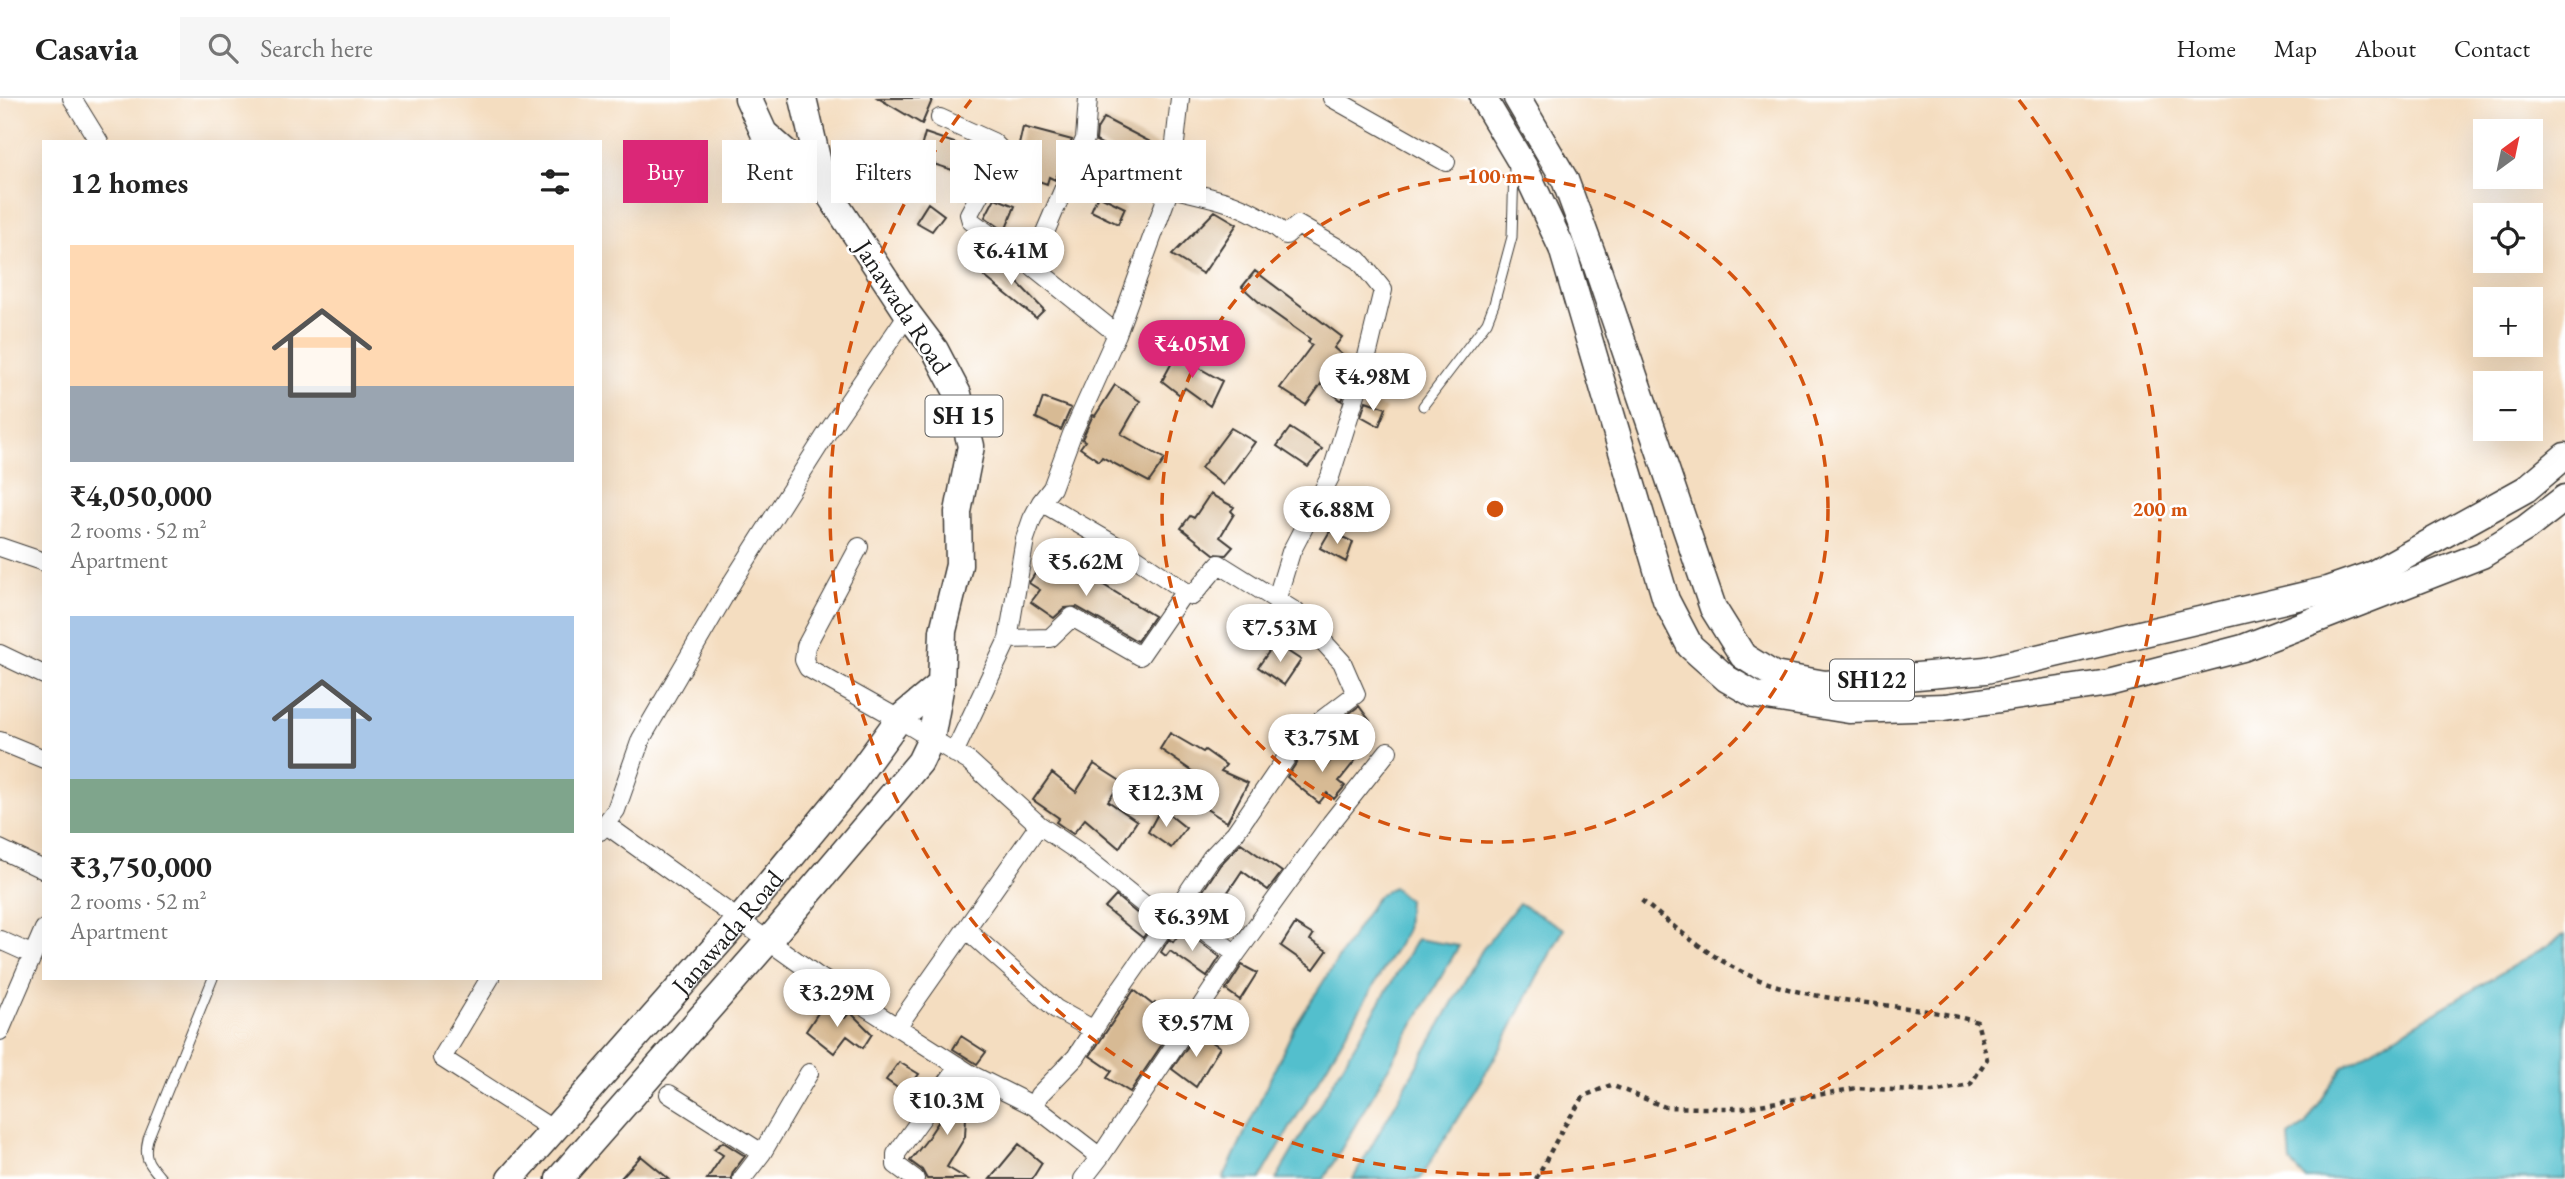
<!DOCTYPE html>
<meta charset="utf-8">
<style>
:root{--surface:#fff;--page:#f6f6f6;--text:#222;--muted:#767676;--line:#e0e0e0;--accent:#db2777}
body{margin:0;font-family:"EB Garamond",serif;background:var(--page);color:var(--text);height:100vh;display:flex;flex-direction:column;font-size:26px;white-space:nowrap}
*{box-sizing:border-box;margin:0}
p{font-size:23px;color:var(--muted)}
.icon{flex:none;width:38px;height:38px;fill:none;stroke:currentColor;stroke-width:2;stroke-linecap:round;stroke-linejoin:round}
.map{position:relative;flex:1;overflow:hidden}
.side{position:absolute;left:42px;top:42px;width:560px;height:840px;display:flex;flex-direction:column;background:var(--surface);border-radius:0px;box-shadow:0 7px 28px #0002}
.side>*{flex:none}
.top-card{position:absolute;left:623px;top:42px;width:665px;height:63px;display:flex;gap:14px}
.needle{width:46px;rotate:33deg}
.controls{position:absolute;left:2473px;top:21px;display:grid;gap:14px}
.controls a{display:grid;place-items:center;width:70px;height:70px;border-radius:0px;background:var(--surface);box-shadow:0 7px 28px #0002;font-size:35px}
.price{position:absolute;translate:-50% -60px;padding:0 16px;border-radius:24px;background:#fff;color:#222;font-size:23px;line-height:46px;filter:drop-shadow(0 2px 4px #0008)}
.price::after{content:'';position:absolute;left:50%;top:42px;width:21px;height:16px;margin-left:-10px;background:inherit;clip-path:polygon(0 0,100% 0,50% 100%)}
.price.on{background:var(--accent);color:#fff}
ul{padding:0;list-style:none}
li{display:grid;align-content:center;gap:14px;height:371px;padding:0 28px}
li span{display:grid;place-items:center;height:217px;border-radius:0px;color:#555}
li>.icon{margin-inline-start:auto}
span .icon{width:126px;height:126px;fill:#fffc;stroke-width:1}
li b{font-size:30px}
h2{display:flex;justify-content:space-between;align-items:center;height:84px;padding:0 28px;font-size:30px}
.tag{padding:0 24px;border-radius:0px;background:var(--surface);box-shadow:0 7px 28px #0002;font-size:24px;line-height:63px}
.tag.on{background:var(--accent);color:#fff}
header{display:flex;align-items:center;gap:42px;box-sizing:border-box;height:98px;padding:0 35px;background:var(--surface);border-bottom:2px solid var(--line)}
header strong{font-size:33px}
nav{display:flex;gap:38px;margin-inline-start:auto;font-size:24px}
.search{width:490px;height:63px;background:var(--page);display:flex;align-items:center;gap:18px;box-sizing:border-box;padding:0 24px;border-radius:0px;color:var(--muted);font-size:26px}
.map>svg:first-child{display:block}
.water{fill:#52bfcd;stroke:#376e74;stroke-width:2}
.building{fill:#d7ba94}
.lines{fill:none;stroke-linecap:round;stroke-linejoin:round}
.lane-casing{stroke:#3c3935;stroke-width:11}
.street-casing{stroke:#3c3935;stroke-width:20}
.primary-casing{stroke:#3c3935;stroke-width:29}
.path{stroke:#3c3935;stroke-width:4.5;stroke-dasharray:5 5;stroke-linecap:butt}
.lane{stroke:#fff;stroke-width:9}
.street{stroke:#fff;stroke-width:18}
.primary{stroke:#fff;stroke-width:26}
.ring{fill:none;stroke:#d4530e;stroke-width:3.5;stroke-dasharray:12 9}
.labels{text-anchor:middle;stroke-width:5;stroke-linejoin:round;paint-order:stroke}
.shield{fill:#fff;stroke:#606060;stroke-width:2}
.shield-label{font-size:24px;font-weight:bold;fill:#1c1c1c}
.street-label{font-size:26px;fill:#1c1c1c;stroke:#fff}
.centre{fill:#d4530e;stroke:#fff;stroke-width:3.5}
.ring-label{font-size:21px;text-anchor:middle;font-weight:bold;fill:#d4530e;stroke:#fff;stroke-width:5;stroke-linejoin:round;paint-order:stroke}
</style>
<header>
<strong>Casavia</strong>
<div class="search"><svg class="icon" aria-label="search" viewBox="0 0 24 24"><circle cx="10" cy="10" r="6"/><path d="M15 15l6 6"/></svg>Search here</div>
<nav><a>Home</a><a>Map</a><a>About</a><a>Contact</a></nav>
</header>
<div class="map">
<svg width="2565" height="1081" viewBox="0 0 2565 1081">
<rect width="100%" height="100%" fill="#fff"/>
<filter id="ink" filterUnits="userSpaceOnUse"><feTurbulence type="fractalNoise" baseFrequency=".0143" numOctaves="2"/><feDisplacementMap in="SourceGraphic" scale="14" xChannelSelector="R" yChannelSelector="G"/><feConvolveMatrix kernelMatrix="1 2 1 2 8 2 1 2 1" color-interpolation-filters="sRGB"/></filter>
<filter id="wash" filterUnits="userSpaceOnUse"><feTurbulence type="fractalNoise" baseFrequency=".00686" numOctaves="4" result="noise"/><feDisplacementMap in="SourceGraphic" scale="28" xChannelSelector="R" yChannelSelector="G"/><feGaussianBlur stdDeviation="1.57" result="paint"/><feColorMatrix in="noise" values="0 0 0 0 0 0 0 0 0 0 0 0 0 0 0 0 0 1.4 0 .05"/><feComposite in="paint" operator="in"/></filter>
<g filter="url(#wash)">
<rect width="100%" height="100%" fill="#f4ddc0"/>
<path class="water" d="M1393,789L1408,802L1406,833L1260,1081H1223L1294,930L1377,799Z
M1519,805L1564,831L1537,879L1502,948L1420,1081H1353L1482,852Z
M2565,837V1081H2306L2291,1065L2289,1038L2305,1027L2343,969Z
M1417,841L1459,848L1324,1081H1276Z"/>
<g id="blocks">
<path class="building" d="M878,0H933L922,26Z
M1104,20L1160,49L1152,73L1096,43L1097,31Z
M1023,29L1072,42L1055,82L1049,79L1047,86L1014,74L1017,50L1018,51Z
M925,35L978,53L968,77L918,61Z
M1098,97L1125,110L1118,126L1091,113Z
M995,100L1015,108L1005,133L985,119Z
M928,105L944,117L932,133L916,124Z
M1215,113L1237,126L1203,176L1172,157Z
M994,160L1044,212L1036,220L980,175Z
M1255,173L1342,239L1334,250L1353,266L1342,303L1321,286L1306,307L1280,290L1312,247L1308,244L1310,241L1261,206L1242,189Z
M1176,257L1222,283L1210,308L1185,290L1180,297L1162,283Z
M1115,287L1140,303L1121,336L1165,361L1149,384L1102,359L1099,363L1080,350L1085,343L1082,341L1093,317L1095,318Z
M1043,300L1071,310L1061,332L1036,320Z
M1366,303L1386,310L1379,328L1361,318Z
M1231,330L1255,344L1223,387L1201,370Z
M1290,330L1322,351L1308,369L1277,348Z
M1210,396L1234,409L1231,413L1234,416L1220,439L1233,449L1226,457L1214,456L1181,430L1190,418L1194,420Z
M1330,433L1353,444L1346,464L1320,450Z
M1057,454L1078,468L1076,470L1154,518L1137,543L1077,509L1065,510L1054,520L1031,504L1040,492L1029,485L1038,471L1044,475Z
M1275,545L1301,562L1284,587L1258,569Z
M1359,608L1370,623L1342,644L1330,630Z
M1170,635L1203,654L1205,652L1226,667L1221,673L1248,685L1227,724L1197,705L1209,685L1160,651Z
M1344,645L1358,659L1339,683L1345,688L1334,701L1327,695L1319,705L1287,679L1305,652L1325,670Z
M1094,666L1122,684L1108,703L1137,723L1119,750L1085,721L1073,736L1056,724L1059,720L1033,702L1052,675L1076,694Z
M1161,710L1186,730L1171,750L1148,734Z
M1241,745L1282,774L1268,792L1242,773L1209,822L1192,809L1220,767Z
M1116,798L1151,827L1143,840L1105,810Z
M1295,826L1313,837L1310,842L1327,853L1314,871L1281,848Z
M1183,831L1220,859L1207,879L1170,853L1166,858L1161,854L1169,841L1173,844Z
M1242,867L1257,875L1240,902L1226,892Z
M1134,892L1153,907L1155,905L1179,921L1130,994L1107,980L1112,973L1090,958Z
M824,906L845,920L850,914L872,936L863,950L847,938L834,955L806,933Z
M1197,935L1220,949L1196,989L1172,971Z
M961,938L986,954L977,966L953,951Z
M899,964L919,976L905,995L886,982Z
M964,985L988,998L981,1011L967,999L965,1039L947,1069L967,1081H927L922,1072L910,1063L925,1044Z
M723,1044L745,1058L733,1074L731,1081H707L723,1057L714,1051Z
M1019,1046L1042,1065L1032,1081H990Z
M641,1058L669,1081H620Z"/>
</g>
</g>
<g filter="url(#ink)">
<use href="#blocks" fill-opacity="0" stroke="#3c3935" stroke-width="2"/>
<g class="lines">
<defs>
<path id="lane" d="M1423,308L1487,224L1494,206L1512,139L1514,69
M162,1081C149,1066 143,1061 148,1041L213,880"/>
<path id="street" d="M72,0L99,44
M1332,0L1446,64
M940,20L993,44L999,50V61L969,116L971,123L1031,167L1117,236
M1170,90C1218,101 1247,105 1286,137L1298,127L1359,162L1383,192L1364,271L1330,379L1291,454L1276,503
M1031,167L1085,41L1088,0
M1041,404L1127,454L1192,498L1219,466L1296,514L1342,564L1356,596L1302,637L1235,735L1211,760L1176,812
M0,449L44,464
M859,449L806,548L804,562L808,570L899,621L970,664L1039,727L1079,754L1167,825
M1008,541L1050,540L1072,519L1140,558L1185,493
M0,556L44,577
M0,643L44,661
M954,655L1008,541L1025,441L1032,421L1041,404L1052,390L1072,336L1117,236L1170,90L1180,0
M605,726L816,877L972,977L1034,1008L1039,997L1076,959L1112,903L1176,812L1236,856
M600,733L616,712L641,641L733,483L825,338L908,216
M0,751L44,772
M967,832L1056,911L1094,932
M0,842L31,856
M490,880L442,960L552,1031
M897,929L1039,727
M0,933L44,831
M669,996L762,1055
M1034,1008L1100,1059L1083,1081
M1100,1059L1236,856L1331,725L1388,653
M742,1081L762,1055L809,975
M915,1081L896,1067V1056L959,968"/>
<g id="primary">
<path d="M803,0L823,87"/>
<path d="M1483,0L1524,69L1562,150L1666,502L1690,548L1727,581L1755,597L1849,612L1945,609L2109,585L2243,550L2482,457L2526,430L2565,400"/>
<path d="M1517,0L1565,82L1597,169L1713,510L1743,558L1774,577L1825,586L1986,572L2327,492L2373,476L2526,391L2565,358"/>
<path id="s1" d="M510,1081L740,821L850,688L899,621L941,586"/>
<path d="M559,1081L769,842L920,664L931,641L941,586L943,533L959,467L958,414L971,348L958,296L935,252L908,216L823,87L764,35L748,0"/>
</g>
</defs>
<use href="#lane" class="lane-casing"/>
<use href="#street" class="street-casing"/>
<use href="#primary" class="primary-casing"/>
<path class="path" d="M1536,1081L1563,1030L1584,998L1611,987L1665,1009L1702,1010H1743L1857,990L1932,994L1970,987L1987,961L1977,924C1914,905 1845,908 1781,889C1726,874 1685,837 1641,802"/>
<use href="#lane" class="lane"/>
<use href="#street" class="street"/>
<use href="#primary" class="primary"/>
</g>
</g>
<g class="ring">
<circle cx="1495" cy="411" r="333"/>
<path d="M2019 2A665 665 0 1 1 971 2"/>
</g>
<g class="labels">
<g class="shield">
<rect x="925.5" y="297.5" width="77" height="41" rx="5"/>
<rect x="1830" y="561.5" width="84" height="41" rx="5"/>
</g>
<g class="shield-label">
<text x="964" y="326">SH 15</text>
<text x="1872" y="590">SH122</text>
</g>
<g class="street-label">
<text transform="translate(903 209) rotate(57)" y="9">Janawada Road</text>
<text dy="9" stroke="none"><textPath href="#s1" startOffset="329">Janawada Road</textPath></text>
</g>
</g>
<circle cx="1495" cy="411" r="10" class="centre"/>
<g class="ring-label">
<text x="1495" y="85">100 m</text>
<text x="2160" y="418">200 m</text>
</g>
</svg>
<div class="controls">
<a><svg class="needle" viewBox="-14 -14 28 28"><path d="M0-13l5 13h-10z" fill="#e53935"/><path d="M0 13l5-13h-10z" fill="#767676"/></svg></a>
<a><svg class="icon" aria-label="locate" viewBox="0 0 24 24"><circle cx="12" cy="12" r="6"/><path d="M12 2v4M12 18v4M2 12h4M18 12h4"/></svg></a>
<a>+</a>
<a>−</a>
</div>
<b class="price" style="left:1011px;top:189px">₹6.41M</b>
<b class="price on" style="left:1192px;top:282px">₹4.05M</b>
<b class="price" style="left:1373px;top:315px">₹4.98M</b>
<b class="price" style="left:1337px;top:448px">₹6.88M</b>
<b class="price" style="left:1086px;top:500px">₹5.62M</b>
<b class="price" style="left:1280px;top:566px">₹7.53M</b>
<b class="price" style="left:1322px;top:676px">₹3.75M</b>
<b class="price" style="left:1166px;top:731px">₹12.3M</b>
<b class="price" style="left:1192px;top:855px">₹6.39M</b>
<b class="price" style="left:837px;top:931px">₹3.29M</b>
<b class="price" style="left:1196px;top:961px">₹9.57M</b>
<b class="price" style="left:947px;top:1039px">₹10.3M</b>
<div class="top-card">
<a class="tag on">Buy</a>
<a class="tag">Rent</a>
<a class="tag">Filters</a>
<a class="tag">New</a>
<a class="tag">Apartment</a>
</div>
<section class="side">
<h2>12 homes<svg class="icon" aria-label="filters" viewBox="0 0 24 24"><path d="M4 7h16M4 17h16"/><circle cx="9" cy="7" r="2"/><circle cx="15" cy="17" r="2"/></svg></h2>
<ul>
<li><span style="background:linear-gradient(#ffd9b3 65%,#9aa5b1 0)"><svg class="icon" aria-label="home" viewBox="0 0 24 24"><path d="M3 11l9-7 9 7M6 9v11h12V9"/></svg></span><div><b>₹4,050,000</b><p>2 rooms · 52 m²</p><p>Apartment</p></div></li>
<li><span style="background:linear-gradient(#a9c7e8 75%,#7fa58c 0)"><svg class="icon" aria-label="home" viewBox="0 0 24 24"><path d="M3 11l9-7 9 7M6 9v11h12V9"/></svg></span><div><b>₹3,750,000</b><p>2 rooms · 52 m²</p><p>Apartment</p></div></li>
</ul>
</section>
</div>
